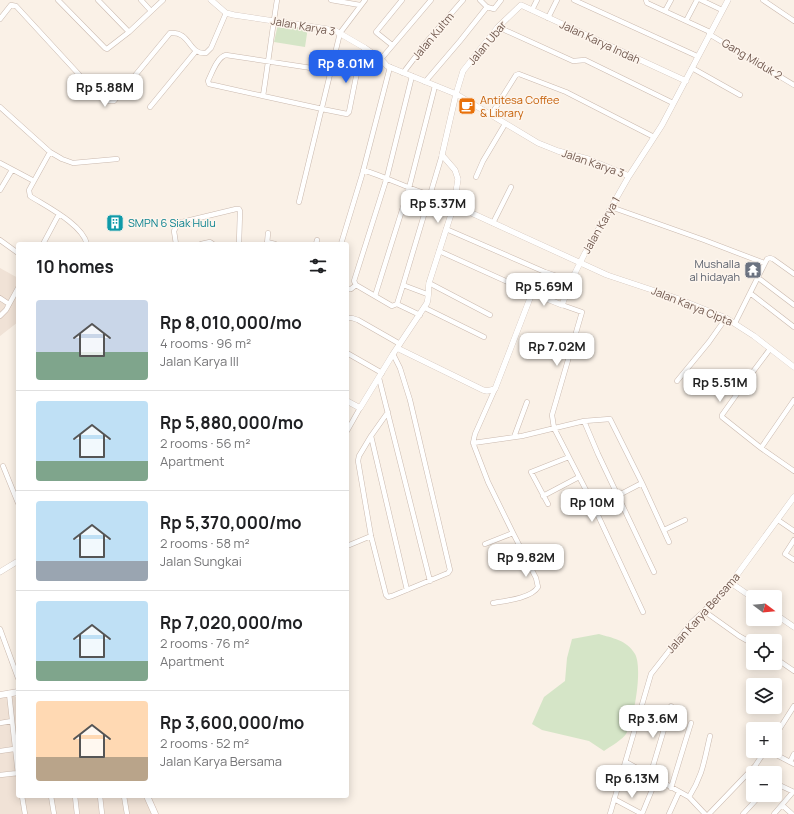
<!DOCTYPE html>
<meta charset="utf-8">
<style>
:root{--surface:#fff;--page:#f6f6f6;--text:#202124;--muted:#757577;--line:#e0e0e0;--accent:#2563eb}
body{margin:0;font-family:Manrope,sans-serif;background:var(--page);color:var(--text);height:100vh;display:flex;flex-direction:column;font-size:15px;white-space:nowrap}
*{box-sizing:border-box;margin:0}
p{font-size:13px;color:var(--muted)}
.icon{flex:none;width:22px;height:22px;fill:none;stroke:currentColor;stroke-width:2;stroke-linecap:round;stroke-linejoin:round}
.map{position:relative;flex:1;overflow:hidden}
.details{position:absolute;left:16px;top:242px;width:333px;height:556px;display:flex;flex-direction:column;background:var(--surface);border-radius:4px;box-shadow:0 2px 10px #0003}
.details>*{flex:none}
.needle{width:26px;rotate:106deg}
.buttons{position:absolute;left:746px;top:590px;display:grid;gap:8px}
.buttons a{display:grid;place-items:center;width:36px;height:36px;border-radius:4px;background:var(--surface);box-shadow:0 2px 10px #0003;font-size:20px}
.price{position:absolute;translate:-50% -34px;padding:0 9px;border-radius:8px;background:#fff;color:#222;font-size:13px;line-height:26px;filter:drop-shadow(0 1px 2px #0008)}
.price::after{content:'';position:absolute;left:50%;top:24px;width:12px;height:9px;margin-left:-6px;background:inherit;clip-path:polygon(0 0,100% 0,50% 100%)}
.price.on{background:var(--accent);color:#fff}
ul{padding:0;list-style:none}
li{display:flex;align-items:center;gap:12px;height:100px;padding:0 20px}
li+li{border-top:1px solid var(--line)}
li span{display:grid;place-items:center;flex:none;width:112px;height:80px;border-radius:4px;color:#555}
li>.icon{margin-inline-start:auto}
span .icon{width:48px;height:48px;fill:#fffc;stroke-width:1}
li b{font-size:17px}
h2{display:flex;justify-content:space-between;align-items:center;height:48px;padding:0 20px;font-size:17px}
.map>svg:first-child{display:block}
.residential{fill:#f0e2d6}
.green{fill:#d5e5c7}
.lines{fill:none;stroke-linecap:round;stroke-linejoin:round}
.minor-casing{stroke:#cab9ae;stroke-width:5.5}
.tertiary-casing{stroke:#cab9ae;stroke-width:6}
.secondary-casing{stroke:#cebaaf;stroke-width:7}
.minor{stroke:#fff;stroke-width:4.5}
.tertiary{stroke:#fff;stroke-width:5.5}
.secondary{stroke:#fff;stroke-width:6}
.labels{text-anchor:middle;stroke-width:3;stroke-linejoin:round;paint-order:stroke}
.street-label{font-size:11px;fill:#70584e;stroke:#fdf5ed}
.food-label{font-size:11px;fill:#c56008;stroke:#fdf5ed;text-anchor:start}
.culture-label{font-size:11px;fill:#0d838f;stroke:#fdf5ed;text-anchor:start}
.worship-label{font-size:11px;fill:#5b616d;stroke:#fdf5ed;text-anchor:end}
</style>
<div class="map">
<svg width="794" height="814" viewBox="0 0 794 814">
<rect width="100%" height="100%" fill="#faf1e7"/>
<path class="residential" d="M0,268L18,278V322L0,336Z
M9,694L18,698V796H144L153,814H0V695Z"/>
<path class="green" d="M278,24L308,27L305,47L274,42Z
M599,634C612,638 627,640 635,654C643,668 634,720 626,734C623,739 610,747 604,751L589,741L542,730L532,724L544,697L565,681L567,658L572,639Z"/>
<g class="lines">
<defs>
<path id="minor" d="M58,0L105,48L107,49L129,32L163,0
M98,0L129,32
M141,0L151,11
M277,0C272,32 268,64 263,96L209,84L208,81C212,73 217,57 226,55L331,71
M331,0L360,5
M480,0L487,7
M574,0L697,56
M646,0L647,3L710,32
M701,0L722,10
M763,0L794,21
M532,10L537,0
M665,11L671,0
M548,18L557,0
M0,19L11,5L16,6L85,81L103,97L109,101H114L170,33C191,31 188,55 206,53L211,48L226,13
M686,21L697,0
M498,27L573,61L585,60L673,103
M709,34L794,85
M392,45L377,33L376,32L402,0
M381,59L431,0
M692,68L740,95
M403,73L429,39L463,0
M412,76L387,177L354,281L356,285L392,306L397,304L403,285L442,155
M425,82L460,41L487,7L494,9L501,0
M263,96L327,110L347,114L349,112L356,77L365,48
M0,107L50,152L29,190L30,196C47,207 82,224 87,244
M150,107L196,51
M491,115L516,75L519,74L566,92L654,137
M50,152L62,159L73,163L117,159
M0,163L34,181
M363,170C386,177 407,188 430,195
M476,177L483,161L505,124
M0,190L12,170
M299,202L340,33L365,0
M611,207L704,240L764,263
M493,223L511,187
M446,229L545,272L571,281
M0,240L18,253
M267,242L275,244
M43,244L59,214
M176,244L174,231L178,223L236,209H239L240,211L239,244
M201,244L210,242L213,244
M267,244L268,233
M316,244L317,240
M341,244L362,175L390,67
M439,251L532,293
M757,277L794,305
M429,283L490,315
M403,285L427,294
M347,289H351L356,285
M750,293L794,327
M375,296L409,188L435,86
M0,298L9,304
M397,304L420,315
M562,305L582,312L552,415L554,428L588,494L643,612
M425,308L484,337
M0,316L6,310L18,288
M347,318H352L358,320L400,344
M735,323L767,259L770,258L773,259L794,274
M770,349L749,377L722,415V417L761,448L794,471
M347,353L382,373
M379,378L430,581
M677,381L709,342L726,318
M495,389L475,434L473,443L522,436L584,421L610,419L642,483L669,542
M388,412L371,436L407,590
M584,421L598,454L654,572
M347,431L360,408
M371,436L359,456L358,461L371,536L386,595L388,597L392,596L448,573L450,570L410,400L400,368L393,354
M514,437L527,402
M473,443L488,482L513,533L485,544
M761,448L794,400
M3,466L18,503
M543,496L579,477
M548,504L531,472L569,457
M594,508L642,483
M778,520L794,531
M664,530L685,520
M794,540L785,554L794,560
M347,546L371,536
M493,603C505,601 532,598 538,587L536,578L513,533
M704,611L739,636L753,644
M0,629L18,678
M775,658L794,671
M9,693L18,774
M0,723L12,721
M775,736L794,706
M0,751L14,749
M769,751L790,762
M794,754L790,762L794,764
M626,762L689,797L705,814
M0,775L18,773
M650,776L671,706
M777,784L794,792
M671,788L691,723
M22,796L25,814
M51,796L54,814
M75,796L77,814
M100,796L102,814
M124,796L127,814
M689,797C703,775 704,761 710,736
M614,799L642,814
M782,805L792,814
M610,814L651,674L691,623L704,611L731,583
M642,814L656,780
M669,814L679,792
M709,814L755,766L765,751
M743,814L755,801
M774,814L793,792"/>
<path id="tertiary" d="M211,0L226,13L234,15L334,30L365,48L381,59L387,66L456,94L538,143L558,151L588,159L629,176
M454,205L607,275L676,298L726,318L754,336L794,367
M397,348L483,390L487,391L495,389L532,293L562,305L571,281L585,253L629,176L662,125L728,0
M347,401L360,408L393,354L427,303C429,297 428,290 429,283L454,205L458,179L455,170L442,155L456,94L463,71L498,27L521,5L686,81
M0,572L18,561
M753,598L731,583L794,497
M775,614L794,627"/>
<path id="secondary" d="M0,695L18,692
M147,796L155,814"/>
</defs>
<use href="#minor" class="minor-casing"/>
<use href="#tertiary" class="tertiary-casing"/>
<use href="#secondary" class="secondary-casing"/>
<use href="#minor" class="minor"/>
<use href="#tertiary" class="tertiary"/>
<use href="#secondary" class="secondary"/>
</g>
<defs>
<symbol id="cafe-square" viewBox="-11 -11 22 22"><rect x="-9" y="-9" width="18" height="18" rx="4" fill="#e8710a" stroke="#fdf5ed"/><path d="M-5.5-4.5H6V0H3Q3 3.5 0 3.5H-2.5Q-5.5 3.5-5.5 0ZM3-3.2v2h1.7v-2ZM-6 4.5H4V6H-6Z" fill="#fff"/></symbol>
<symbol id="building-square" viewBox="-11 -11 22 22"><rect x="-9" y="-9" width="18" height="18" rx="4" fill="#0f9aa8" stroke="#fdf5ed"/><path d="M-4-6H4V6H1V3H-1V6H-4ZM-2.5-4.3h1.7v1.8h-1.7ZM.8-4.3h1.7v1.8H.8ZM-2.5-1h1.7V.8h-1.7ZM.8-1h1.7V.8H.8Z" fill="#fff"/></symbol>
<symbol id="temple-square" viewBox="-11 -11 22 22"><rect x="-9" y="-9" width="18" height="18" rx="4" fill="#6b7280" stroke="#fdf5ed"/><path d="M0-6L5-2H3V0L6.5 2.5H4V6H1.5V3h-3V6H-4V2.5H-6.5L-3 0V-2H-5Z" fill="#fff"/></symbol>
</defs>
<g fill-rule="evenodd">
<use href="#cafe-square" x="457" y="96" width="20" height="20"/>
<use href="#building-square" x="105" y="213" width="20" height="20"/>
<use href="#temple-square" x="743" y="260" width="20" height="20"/>
</g>
<g class="labels">
<g class="street-label">
<text transform="translate(303 26) rotate(10)" y="4">Jalan Karya 3</text>
<text transform="translate(433 36) rotate(-50)" y="4">Jalan Kultm</text>
<text transform="translate(600 42) rotate(25)" y="4">Jalan Karya Indah</text>
<text transform="translate(487 43) rotate(-50)" y="4">Jalan Ubar</text>
<text transform="translate(752 59) rotate(31)" y="4">Gang Miduk 2</text>
<text transform="translate(593 163) rotate(19)" y="4">Jalan Karya 3</text>
<text transform="translate(601 225) rotate(-60)" y="4">Jalan Karya 1</text>
<text transform="translate(692 306) rotate(22)" y="4">Jalan Karya Cipta</text>
<text transform="translate(703 613) rotate(-48)" y="4">Jalan Karya Bersama</text>
</g>
<g class="food-label">
<text x="480" y="104">Antitesa Coffee<tspan x="480" dy="13">&amp; Library</tspan></text>
</g>
<g class="culture-label">
<text x="128" y="227">SMPN 6 Siak Hulu</text>
</g>
<g class="worship-label">
<text x="740" y="268">Mushalla<tspan x="740" dy="13">al hidayah</tspan></text>
</g>
</g>
</svg>
<div class="buttons">
<a><svg class="needle" viewBox="-14 -14 28 28"><path d="M0-13l5 13h-10z" fill="#e53935"/><path d="M0 13l5-13h-10z" fill="#757577"/></svg></a>
<a><svg class="icon" aria-label="locate" viewBox="0 0 24 24"><circle cx="12" cy="12" r="6"/><path d="M12 2v4M12 18v4M2 12h4M18 12h4"/></svg></a>
<a><svg class="icon" aria-label="layers" viewBox="0 0 24 24"><path d="M12 4l9 5-9 5-9-5zM3 14l9 5 9-5"/></svg></a>
<a>+</a>
<a>−</a>
</div>
<b class="price on" style="left:346px;top:84px">Rp 8.01M</b>
<b class="price" style="left:105px;top:108px">Rp 5.88M</b>
<b class="price" style="left:438px;top:224px">Rp 5.37M</b>
<b class="price" style="left:544px;top:307px">Rp 5.69M</b>
<b class="price" style="left:557px;top:367px">Rp 7.02M</b>
<b class="price" style="left:720px;top:403px">Rp 5.51M</b>
<b class="price" style="left:592px;top:523px">Rp 10M</b>
<b class="price" style="left:526px;top:578px">Rp 9.82M</b>
<b class="price" style="left:653px;top:739px">Rp 3.6M</b>
<b class="price" style="left:632px;top:799px">Rp 6.13M</b>
<section class="details">
<h2>10 homes<svg class="icon" aria-label="filters" viewBox="0 0 24 24"><path d="M4 7h16M4 17h16"/><circle cx="9" cy="7" r="2"/><circle cx="15" cy="17" r="2"/></svg></h2>
<ul>
<li><span style="background:linear-gradient(#c9d6e8 65%,#7fa58c 0)"><svg class="icon" aria-label="home" viewBox="0 0 24 24"><path d="M3 11l9-7 9 7M6 9v11h12V9"/></svg></span><div><b>Rp 8,010,000/mo</b><p>4 rooms · 96 m²</p><p>Jalan Karya III</p></div></li>
<li><span style="background:linear-gradient(#bfe0f5 75%,#7fa58c 0)"><svg class="icon" aria-label="home" viewBox="0 0 24 24"><path d="M3 11l9-7 9 7M6 9v11h12V9"/></svg></span><div><b>Rp 5,880,000/mo</b><p>2 rooms · 56 m²</p><p>Apartment</p></div></li>
<li><span style="background:linear-gradient(#bfe0f5 75%,#9aa5b1 0)"><svg class="icon" aria-label="home" viewBox="0 0 24 24"><path d="M3 11l9-7 9 7M6 9v11h12V9"/></svg></span><div><b>Rp 5,370,000/mo</b><p>2 rooms · 58 m²</p><p>Jalan Sungkai</p></div></li>
<li><span style="background:linear-gradient(#bfe0f5 75%,#7fa58c 0)"><svg class="icon" aria-label="home" viewBox="0 0 24 24"><path d="M3 11l9-7 9 7M6 9v11h12V9"/></svg></span><div><b>Rp 7,020,000/mo</b><p>2 rooms · 76 m²</p><p>Apartment</p></div></li>
<li><span style="background:linear-gradient(#ffd9b3 70%,#b9a48a 0)"><svg class="icon" aria-label="home" viewBox="0 0 24 24"><path d="M3 11l9-7 9 7M6 9v11h12V9"/></svg></span><div><b>Rp 3,600,000/mo</b><p>2 rooms · 52 m²</p><p>Jalan Karya Bersama</p></div></li>
</ul>
</section>
</div>
